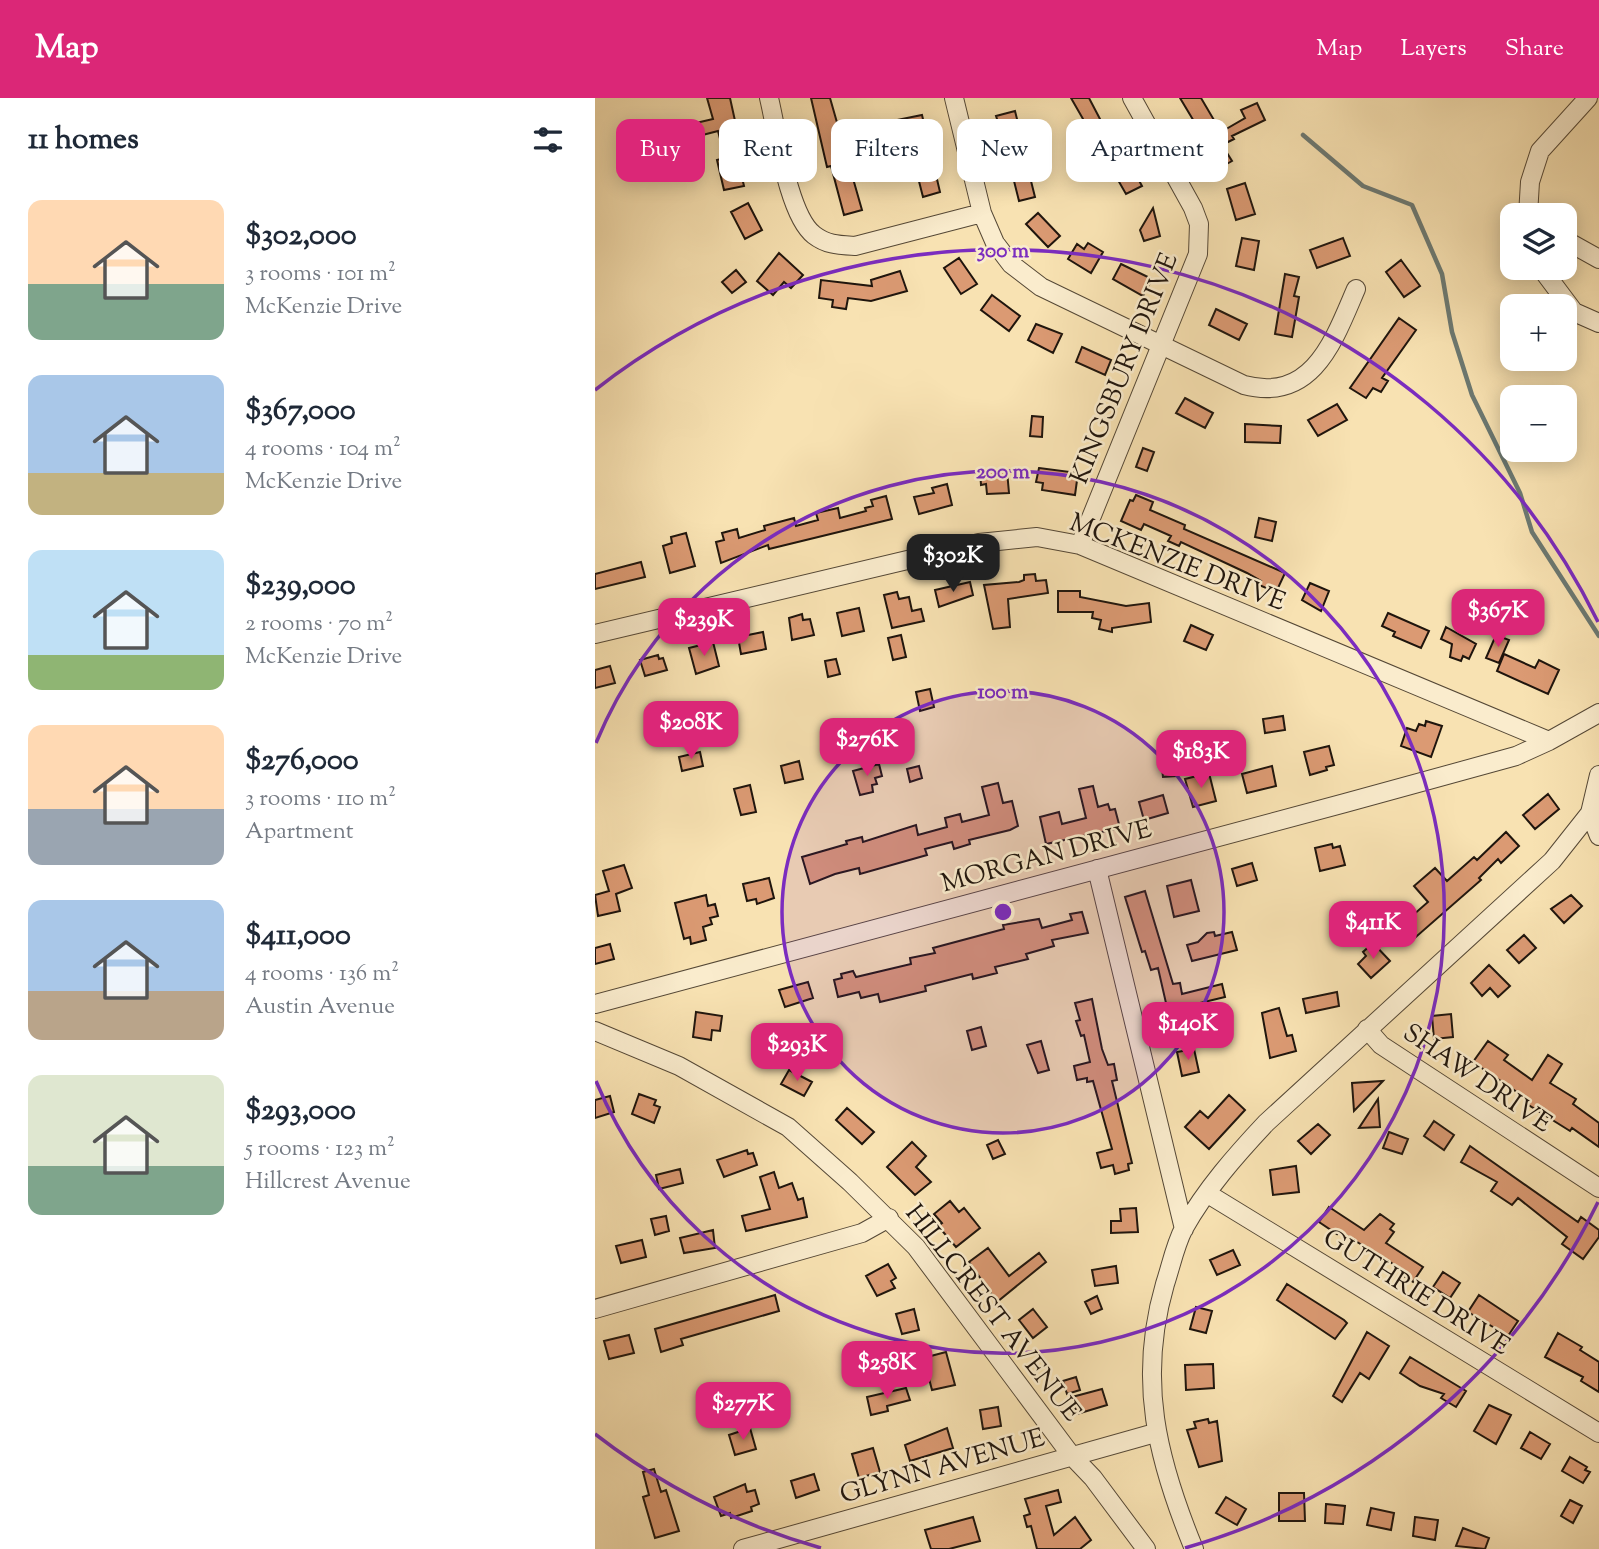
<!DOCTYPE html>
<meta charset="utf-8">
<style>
:root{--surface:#fff;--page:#f2f2f3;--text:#1f2937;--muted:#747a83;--accent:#db2777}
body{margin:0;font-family:"Sorts Mill Goudy",serif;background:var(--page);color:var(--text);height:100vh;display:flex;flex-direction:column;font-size:26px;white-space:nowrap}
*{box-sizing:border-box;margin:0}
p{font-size:23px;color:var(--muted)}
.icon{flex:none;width:38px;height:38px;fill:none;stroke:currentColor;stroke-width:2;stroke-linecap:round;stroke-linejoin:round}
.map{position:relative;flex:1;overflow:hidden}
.panel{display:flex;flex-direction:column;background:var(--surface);width:595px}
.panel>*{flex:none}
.banner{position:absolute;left:21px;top:21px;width:665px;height:63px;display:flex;gap:14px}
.controls{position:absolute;left:905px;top:105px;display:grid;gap:14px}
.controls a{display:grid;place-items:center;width:77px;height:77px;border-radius:14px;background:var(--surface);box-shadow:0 4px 18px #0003;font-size:35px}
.price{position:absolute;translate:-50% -60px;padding:0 16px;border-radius:14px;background:var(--accent);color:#fff;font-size:23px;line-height:46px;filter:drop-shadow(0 2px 4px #0008)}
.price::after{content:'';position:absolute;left:50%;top:42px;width:21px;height:16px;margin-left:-10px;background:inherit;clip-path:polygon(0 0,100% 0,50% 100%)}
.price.selected{background:#222;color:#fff}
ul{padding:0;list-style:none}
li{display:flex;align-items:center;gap:21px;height:175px;padding:0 28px}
li span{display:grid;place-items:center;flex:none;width:196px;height:140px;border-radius:14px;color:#555}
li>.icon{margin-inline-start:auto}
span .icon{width:84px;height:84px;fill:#fffc;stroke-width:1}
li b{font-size:30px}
h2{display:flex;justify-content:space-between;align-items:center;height:84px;padding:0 28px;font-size:30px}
.pill{padding:0 24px;border-radius:14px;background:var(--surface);box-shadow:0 4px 18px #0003;font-size:24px;line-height:63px}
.pill.selected{background:var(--accent);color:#fff}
header{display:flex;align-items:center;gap:42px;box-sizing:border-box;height:98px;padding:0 35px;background:var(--accent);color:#fff}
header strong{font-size:33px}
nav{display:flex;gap:38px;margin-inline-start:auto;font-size:24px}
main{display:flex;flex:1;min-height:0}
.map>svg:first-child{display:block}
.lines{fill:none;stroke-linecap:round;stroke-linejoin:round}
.stream{stroke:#6c7972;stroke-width:4.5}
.building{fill:#db9a73;stroke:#1f150d;stroke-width:2}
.minor-casing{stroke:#554836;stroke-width:20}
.minor{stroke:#faeccd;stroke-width:18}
.ring{fill:none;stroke:#7b2cbf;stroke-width:3.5}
.labels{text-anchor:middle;stroke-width:5;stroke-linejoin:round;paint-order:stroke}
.street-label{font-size:26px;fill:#1f150d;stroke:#faeccd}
.centre{fill:#7b2cbf;stroke:#faeccd;stroke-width:3.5}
.ring-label{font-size:21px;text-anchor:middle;font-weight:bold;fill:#7b2cbf;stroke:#faeccd;stroke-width:5;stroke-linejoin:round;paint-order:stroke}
</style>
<header>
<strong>Map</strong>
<nav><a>Map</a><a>Layers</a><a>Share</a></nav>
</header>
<main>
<section class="panel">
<h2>11 homes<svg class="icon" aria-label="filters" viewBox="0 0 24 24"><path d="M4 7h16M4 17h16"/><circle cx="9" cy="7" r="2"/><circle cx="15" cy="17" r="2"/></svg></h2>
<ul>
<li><span style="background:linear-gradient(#ffd9b3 60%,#7fa58c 0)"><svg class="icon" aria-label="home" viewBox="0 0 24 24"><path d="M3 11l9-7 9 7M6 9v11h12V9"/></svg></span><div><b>$302,000</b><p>3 rooms · 101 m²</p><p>McKenzie Drive</p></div></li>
<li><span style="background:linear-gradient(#a9c7e8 70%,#c2b280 0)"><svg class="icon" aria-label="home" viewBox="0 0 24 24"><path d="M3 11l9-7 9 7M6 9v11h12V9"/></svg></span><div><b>$367,000</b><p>4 rooms · 104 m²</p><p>McKenzie Drive</p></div></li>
<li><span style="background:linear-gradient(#bfe0f5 75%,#8fb573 0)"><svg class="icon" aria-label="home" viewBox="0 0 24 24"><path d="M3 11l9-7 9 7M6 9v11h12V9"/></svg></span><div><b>$239,000</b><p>2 rooms · 70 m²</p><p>McKenzie Drive</p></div></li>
<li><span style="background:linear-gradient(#ffd9b3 60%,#9aa5b1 0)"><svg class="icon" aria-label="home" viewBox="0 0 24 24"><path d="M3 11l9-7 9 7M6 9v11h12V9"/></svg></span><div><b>$276,000</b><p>3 rooms · 110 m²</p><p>Apartment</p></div></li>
<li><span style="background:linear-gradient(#a9c7e8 65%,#b9a48a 0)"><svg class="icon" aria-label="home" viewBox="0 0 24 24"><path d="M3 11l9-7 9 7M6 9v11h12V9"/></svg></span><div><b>$411,000</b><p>4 rooms · 136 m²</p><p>Austin Avenue</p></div></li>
<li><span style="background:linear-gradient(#dfe7d0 65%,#7fa58c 0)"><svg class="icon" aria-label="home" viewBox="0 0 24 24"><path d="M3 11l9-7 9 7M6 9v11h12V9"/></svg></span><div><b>$293,000</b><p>5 rooms · 123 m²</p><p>Hillcrest Avenue</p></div></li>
</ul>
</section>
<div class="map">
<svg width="1004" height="1451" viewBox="0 0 1004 1451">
<rect width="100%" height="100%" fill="#f8e2b2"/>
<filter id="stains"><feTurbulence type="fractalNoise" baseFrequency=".00286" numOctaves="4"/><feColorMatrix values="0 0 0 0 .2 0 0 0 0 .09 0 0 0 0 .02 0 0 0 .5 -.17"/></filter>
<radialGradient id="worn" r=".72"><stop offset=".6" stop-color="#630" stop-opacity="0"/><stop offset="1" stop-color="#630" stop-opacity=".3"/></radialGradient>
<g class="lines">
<path class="stream" d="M708,37L768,88L817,107L847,176L857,234L877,297L925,395L937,434L1004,538"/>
</g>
<path class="building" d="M112,0H135L144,41L138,42L149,88L129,92L122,62L130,60L123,33L92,41L88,28L118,21Z
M216,0H235L267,112L249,117L236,68L232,69Z
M476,0H494L527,63L532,60L547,88L531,96Z
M585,0H606L626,34L650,20L646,12L662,5L670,22L637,38L639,41L627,47L637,63L621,72L604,42L609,40Z
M420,13L427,41L410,45L401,18Z
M327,17L345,94L328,99L314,44L312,38L306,39L302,22Z
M433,71L440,99L424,103L417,75Z
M650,85L660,116L641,122L632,91Z
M153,105L167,132L150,141L136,114Z
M558,110L565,138L549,143L545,132Z
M443,115L465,138L453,149L431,126Z
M647,140L664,143L659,172L641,168Z
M748,140L755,158L722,170L715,152Z
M493,145L508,154L496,175L473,161L482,146L489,151Z
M184,155L208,177L196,190L189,184L178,197L162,183Z
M364,160L382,186L366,196L349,170Z
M806,162L825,188L809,199L791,174Z
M526,166L557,181L548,198L518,181Z
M141,172L151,184L137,195L127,184Z
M305,173L312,193L276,203L253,200L251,211L237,209L238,202L224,200L226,182L277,188L276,182Z
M690,176L704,179L699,198L704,199L697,239L680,236Z
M397,197L425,218L414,233L386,212Z
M621,211L652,226L644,242L614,227Z
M804,220L821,232L787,280L793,283L786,294L778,290L771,300L755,290Z
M441,226L467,236L458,255L433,242Z
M487,249L516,262L510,277L481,264Z
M590,300L618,315L610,330L581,315Z
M742,306L752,322L723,338L713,322Z
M437,318L448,319L447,339L435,338Z
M650,326L686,328L685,345L650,344Z
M548,350L559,354L552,373L541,369Z
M444,370L483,375L480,397L447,392L448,385L441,384Z
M397,371L398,375L412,373L414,395L392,396L391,386L386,387L385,372Z
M352,386L357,407L324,416L319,399L339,395L337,390Z
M541,397L558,404L555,412L590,427L589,431L690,475L683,490L678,488L676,492L664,487L666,483L652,475L586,444L584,448L573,443L576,438L549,426L546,432L526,423L535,402L538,403Z
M291,398L297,421L174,451L173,447L126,465L121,444L129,442L127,435L142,431L144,440L170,432L169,428L199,420L201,428L223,422L221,415L243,410L245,420L271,413L270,410L278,408L276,402Z
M664,420L681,424L677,443L660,439Z
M91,435L100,468L75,475L68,448L77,445L76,439Z
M46,464L50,479L0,491V476Z
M440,476L441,483L451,482L453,495L413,501L415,529L398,531L389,487L424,484L429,482V477Z
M375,484L378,497L344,509L340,492Z
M715,485L734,493L726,513L707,502Z
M463,493H485V499L531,508L554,505L556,524L517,530V534L504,531L506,522L497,520L498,514H463Z
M302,494L304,501L314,499L317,513L326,511L329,523L297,530L289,497Z
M264,510L269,533L247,538L242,515Z
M793,515L834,533L826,550L798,538L800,534L787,528Z
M207,516L208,522L215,521L219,537L197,542L194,520Z
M596,527L618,537L611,552L589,543Z
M851,529L881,546L874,561L868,558L866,563L855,559L857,546L846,541Z
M168,534L171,551L146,556L143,539Z
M306,537L311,559L298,562L293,540Z
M901,537L914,542L904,565L891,560Z
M118,544L124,568L101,576L94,550Z
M909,556L940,570L944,562L964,572L953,596L902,573Z
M63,557L64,561L68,560L72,572L50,578L45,562Z
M241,561L245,576L233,579L230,563Z
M15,568L20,585L0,590V572Z
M335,591L339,609L325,613L321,594Z
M688,618L690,632L670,635L668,621Z
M831,623L847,628L836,659L806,648L812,630L821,633L824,626L830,628Z
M625,640L630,661L609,666L606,651L614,649L612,644Z
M734,648L739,667L731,669L732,672L715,677L709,654Z
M105,654L108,668L87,673L84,659Z
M579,660L581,678L568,679L566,661Z
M204,663L208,681L190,685L186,668Z
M284,666L287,678L280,680L282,686L277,687L278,694L265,697L258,673Z
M324,668L327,680L315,684L312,671Z
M677,668L681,688L652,695L647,676Z
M614,675L621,703L598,709L590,681Z
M403,685L408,705L417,703L423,728L415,732L374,742L375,746L359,751L357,744L330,751L332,757L265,776L264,770L240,776L215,786L207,759L252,746L251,743L267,739L268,744L321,727L323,737L352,729L350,720L365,716L367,724L394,717L387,689Z
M155,687L161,714L146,717L139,691Z
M498,688L503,709L513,706L515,712L520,711L525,730L451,746L445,719L464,714L467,726L491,720L484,691Z
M953,696L964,711L940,731L928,717Z
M568,697L573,715L549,722L544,704Z
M911,734L924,748L906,765L903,761L884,780L886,782L814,845L801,832L833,804L819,788L840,770L852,783L879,759L882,762Z
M737,746L738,750L745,748L750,767L725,773L720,750Z
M657,765L662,782L642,788L637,771Z
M29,767L37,790L21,796L25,813L3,818L0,797L14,793L8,773Z
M174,780L179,800L162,806L161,801L152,803L148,786Z
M596,782L604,813L579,819L572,788Z
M550,793L578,886L585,885L587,896L627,886L630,899L605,905L606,910L599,912L601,917L574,924L573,916L567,918L564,907L571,905L563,870L556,872L550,853L547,854L530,799Z
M111,797L113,808L120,806L123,818L115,820L117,826L108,829L111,842L96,846L95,839L89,841L80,805Z
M976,797L987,808L969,825L956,811Z
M487,814L493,835L457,842L459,848L431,856L433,861L400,869L402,875L378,881L377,876L330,888L331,893L285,904L283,896L266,900L264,894L243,899L239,882L247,880L246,876L258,873L261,879L316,866L315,860L340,855L338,850L409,831L408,827L444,821L447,830L477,822L475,816Z
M619,834L620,838L637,834L642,852L597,863L592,847L603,844L612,835Z
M929,837L941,850L924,865L912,852Z
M778,845L795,863L776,880L763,866L771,858L768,854Z
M15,846L19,861L0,866V850Z
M894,867L915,888L903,899L895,890L887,898L876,885Z
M213,884L218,900L190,909L184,892Z
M742,894L744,908L711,915L708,901Z
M497,901L507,951L513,967L519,966L522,982L517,983L537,1065L533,1066L534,1072L520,1076L518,1067L506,1070L502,1055L517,1051L498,983L492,984V980L482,982L479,968L495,964L489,937L486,938L481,923L485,922L480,905Z
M684,910L692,938L697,937L701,953L675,960L667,915Z
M101,914L127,918L125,933L117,932L116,942L98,939Z
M856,916L858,939L839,941L837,918Z
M386,929L391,948L377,952L372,933Z
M446,943L454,972L443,975L432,947Z
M893,943L913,957L909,962L937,982L953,957L967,966L955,985L981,1001L978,1006L1004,1025V1049L977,1030L975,1033L932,1006L929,999L878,964Z
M599,951L604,974L587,978L582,954Z
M194,972L217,984L209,998L186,986Z
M788,983L759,1013L757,985Z
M44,996L61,1002L59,1007L65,1009L59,1025L37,1016Z
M634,997L650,1012L614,1051L590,1029L605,1013L613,1020Z
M15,998L19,1014L0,1020V1002Z
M783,1001L785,1029L764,1030Z
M252,1010L279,1034L267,1046L241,1022Z
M839,1023L859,1037L849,1052L829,1038Z
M723,1026L735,1037L716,1056L703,1043Z
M794,1034L813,1041L807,1056L788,1050Z
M403,1042L410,1056L398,1061L392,1047Z
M317,1044L331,1058L321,1069L336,1084L320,1097L292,1069Z
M875,1048L983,1124L986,1119L1004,1132V1139L988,1161L967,1146L972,1139L923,1100L917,1107L896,1093L902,1084L866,1064Z
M152,1052L153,1056L158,1055L162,1067L129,1079L122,1062Z
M701,1068L704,1094L678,1097L675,1072Z
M85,1071L88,1085L64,1091L61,1077Z
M179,1074L184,1090L197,1085L203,1102L208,1100L212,1119L151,1133L147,1118L175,1111L165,1079Z
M355,1103L364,1114L369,1110L385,1130L361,1149L343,1128L347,1125L339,1116Z
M734,1109L769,1132L785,1116L799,1126L795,1131L799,1134L791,1145L828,1169L818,1184L807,1177L809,1173L795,1164L744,1133L742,1136L724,1124Z
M541,1110L543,1134L516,1135V1123H526L525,1111Z
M71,1118L74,1133L60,1137L56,1121Z
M118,1132L120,1150L89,1155L85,1140Z
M47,1142L51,1159L26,1165L21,1148Z
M393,1150L414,1178L444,1155L451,1164L402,1204L374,1164Z
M638,1152L645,1167L622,1177L615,1162Z
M293,1166L301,1180L296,1183L300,1190L282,1198L271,1178Z
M521,1168L523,1185L500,1188L497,1172Z
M848,1174L865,1185L855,1200L838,1189Z
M692,1186L749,1222L752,1225L740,1241L682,1202Z
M180,1197L184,1213L86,1241L88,1247L66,1254L60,1231Z
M884,1197L923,1223L913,1238L873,1214Z
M502,1198L507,1211L496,1216L490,1204Z
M601,1209L617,1213L611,1235L595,1231Z
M319,1211L324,1232L307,1236L301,1216Z
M438,1211L452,1229L438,1240L424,1222Z
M772,1234L794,1248L774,1281L765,1275L747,1304L738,1298Z
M963,1235L987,1249L985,1252L1004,1264V1294L986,1283L988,1279L950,1259Z
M34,1237L39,1255L14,1261L9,1243Z
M351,1254L360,1287L337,1292L331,1269L335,1268L332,1259Z
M815,1259L871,1293L861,1309L846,1300L849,1296L825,1288L805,1275Z
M618,1266L619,1290L591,1292L590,1267Z
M481,1279L485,1292L472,1296L468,1283Z
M311,1290L315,1302L292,1308L293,1313L276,1317L272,1299Z
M507,1291L512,1307L482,1316L477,1299Z
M894,1307L916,1317L901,1346L879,1333Z
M403,1309L406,1328L388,1331L385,1312Z
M613,1321L614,1325L622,1323L627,1363L604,1369L592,1332L601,1330L599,1324Z
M155,1330L161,1351L140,1357L134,1337Z
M352,1330L358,1350L315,1363L310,1347Z
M935,1334L955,1346L946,1361L926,1350Z
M278,1350L285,1374L264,1380L257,1356Z
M975,1359L992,1369L990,1372L995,1374L988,1385L967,1373Z
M59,1371L66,1394L71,1392L84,1433L60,1440L48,1399L54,1397L48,1374Z
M219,1376L224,1392L201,1400L196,1383Z
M150,1386L152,1394L160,1392L164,1406L156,1409L157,1413L136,1420L135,1415L126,1418L119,1399Z
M463,1392L466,1404L451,1408L459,1437L480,1419L496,1442L485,1451H442L436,1428L432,1429L429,1418L435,1416L430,1401Z
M684,1395H709L710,1423H684Z
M631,1399L651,1411L642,1427L621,1415Z
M975,1402L987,1408L978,1425L966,1418Z
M731,1406L750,1408L748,1426L730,1425Z
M776,1410L799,1415L796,1432L772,1427Z
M378,1419L385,1443L354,1451H336L330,1432Z
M820,1419L843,1422L840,1442L818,1438Z
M868,1430L894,1440L890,1451L861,1448Z"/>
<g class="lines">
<defs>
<path id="minor" d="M174,0C182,33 193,117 219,137C232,147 244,147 260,148L387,115
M359,0L387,115L400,145L416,166L446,189L649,287C718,305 739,242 761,191
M933,117L935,84L945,53L993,0
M970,142L1004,161
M946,170L979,214L1004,225
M485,447L603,156L604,126L598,110L537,0
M0,536L384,445L442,439L485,447L954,643L1004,615
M1004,677L995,715L1004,738
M502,771L589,1131
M0,906L750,705L921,658L954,643
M772,931L786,947L1004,1090
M0,933L84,968L193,1029L255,1084L321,1149L476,1357L498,1380L551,1451
M613,1096L1004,1335
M0,1211L267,1135L294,1120
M148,1451L560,1335
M599,1451C562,1361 542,1282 570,1186C576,1168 580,1147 589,1130C611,1091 641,1057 671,1025L957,763L995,715"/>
</defs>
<use href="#minor" class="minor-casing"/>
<use href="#minor" class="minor"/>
</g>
<circle cx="408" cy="814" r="221" fill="#7b2cbf" fill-opacity=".12"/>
<g class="ring">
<circle cx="408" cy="814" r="221"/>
<path d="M1 645A441 441 0 1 1 1 983"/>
<path d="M1003 1104A662 662 0 0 1 590 1450M226 1450A662 662 0 0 1 0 1336M0 292A662 662 0 0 1 1003 524"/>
</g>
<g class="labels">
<g class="street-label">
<text transform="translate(528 270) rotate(-68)" y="9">KINGSBURY DRIVE</text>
<text transform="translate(583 463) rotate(21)" y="9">MCKENZIE DRIVE</text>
<text transform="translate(451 757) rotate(-15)" y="9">MORGAN DRIVE</text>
<text transform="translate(883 979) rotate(34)" y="9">SHAW DRIVE</text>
<text transform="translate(822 1193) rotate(32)" y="9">GUTHRIE DRIVE</text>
<text transform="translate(399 1214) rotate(52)" y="9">HILLCREST AVENUE</text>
<text transform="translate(347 1367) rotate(-16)" y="9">GLYNN AVENUE</text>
</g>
</g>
<circle cx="408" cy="814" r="10" class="centre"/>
<g class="ring-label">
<text x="408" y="159">300 m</text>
<text x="408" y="380">200 m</text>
<text x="408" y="600">100 m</text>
</g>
<rect width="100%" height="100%" filter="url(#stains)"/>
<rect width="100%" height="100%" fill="url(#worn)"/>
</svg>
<div class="controls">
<a><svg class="icon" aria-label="layers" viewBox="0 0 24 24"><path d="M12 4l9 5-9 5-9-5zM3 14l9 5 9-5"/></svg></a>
<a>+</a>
<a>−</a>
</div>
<b class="price selected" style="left:358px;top:496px">$302K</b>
<b class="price" style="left:903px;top:551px">$367K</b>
<b class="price" style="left:109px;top:560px">$239K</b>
<b class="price" style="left:96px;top:663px">$208K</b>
<b class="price" style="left:272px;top:680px">$276K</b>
<b class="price" style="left:606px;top:692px">$183K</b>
<b class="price" style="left:778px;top:863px">$411K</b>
<b class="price" style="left:593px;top:964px">$140K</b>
<b class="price" style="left:202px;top:985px">$293K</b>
<b class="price" style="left:292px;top:1303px">$258K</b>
<b class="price" style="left:148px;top:1344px">$277K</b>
<div class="banner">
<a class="pill selected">Buy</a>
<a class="pill">Rent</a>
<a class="pill">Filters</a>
<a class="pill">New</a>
<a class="pill">Apartment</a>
</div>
</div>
</main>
